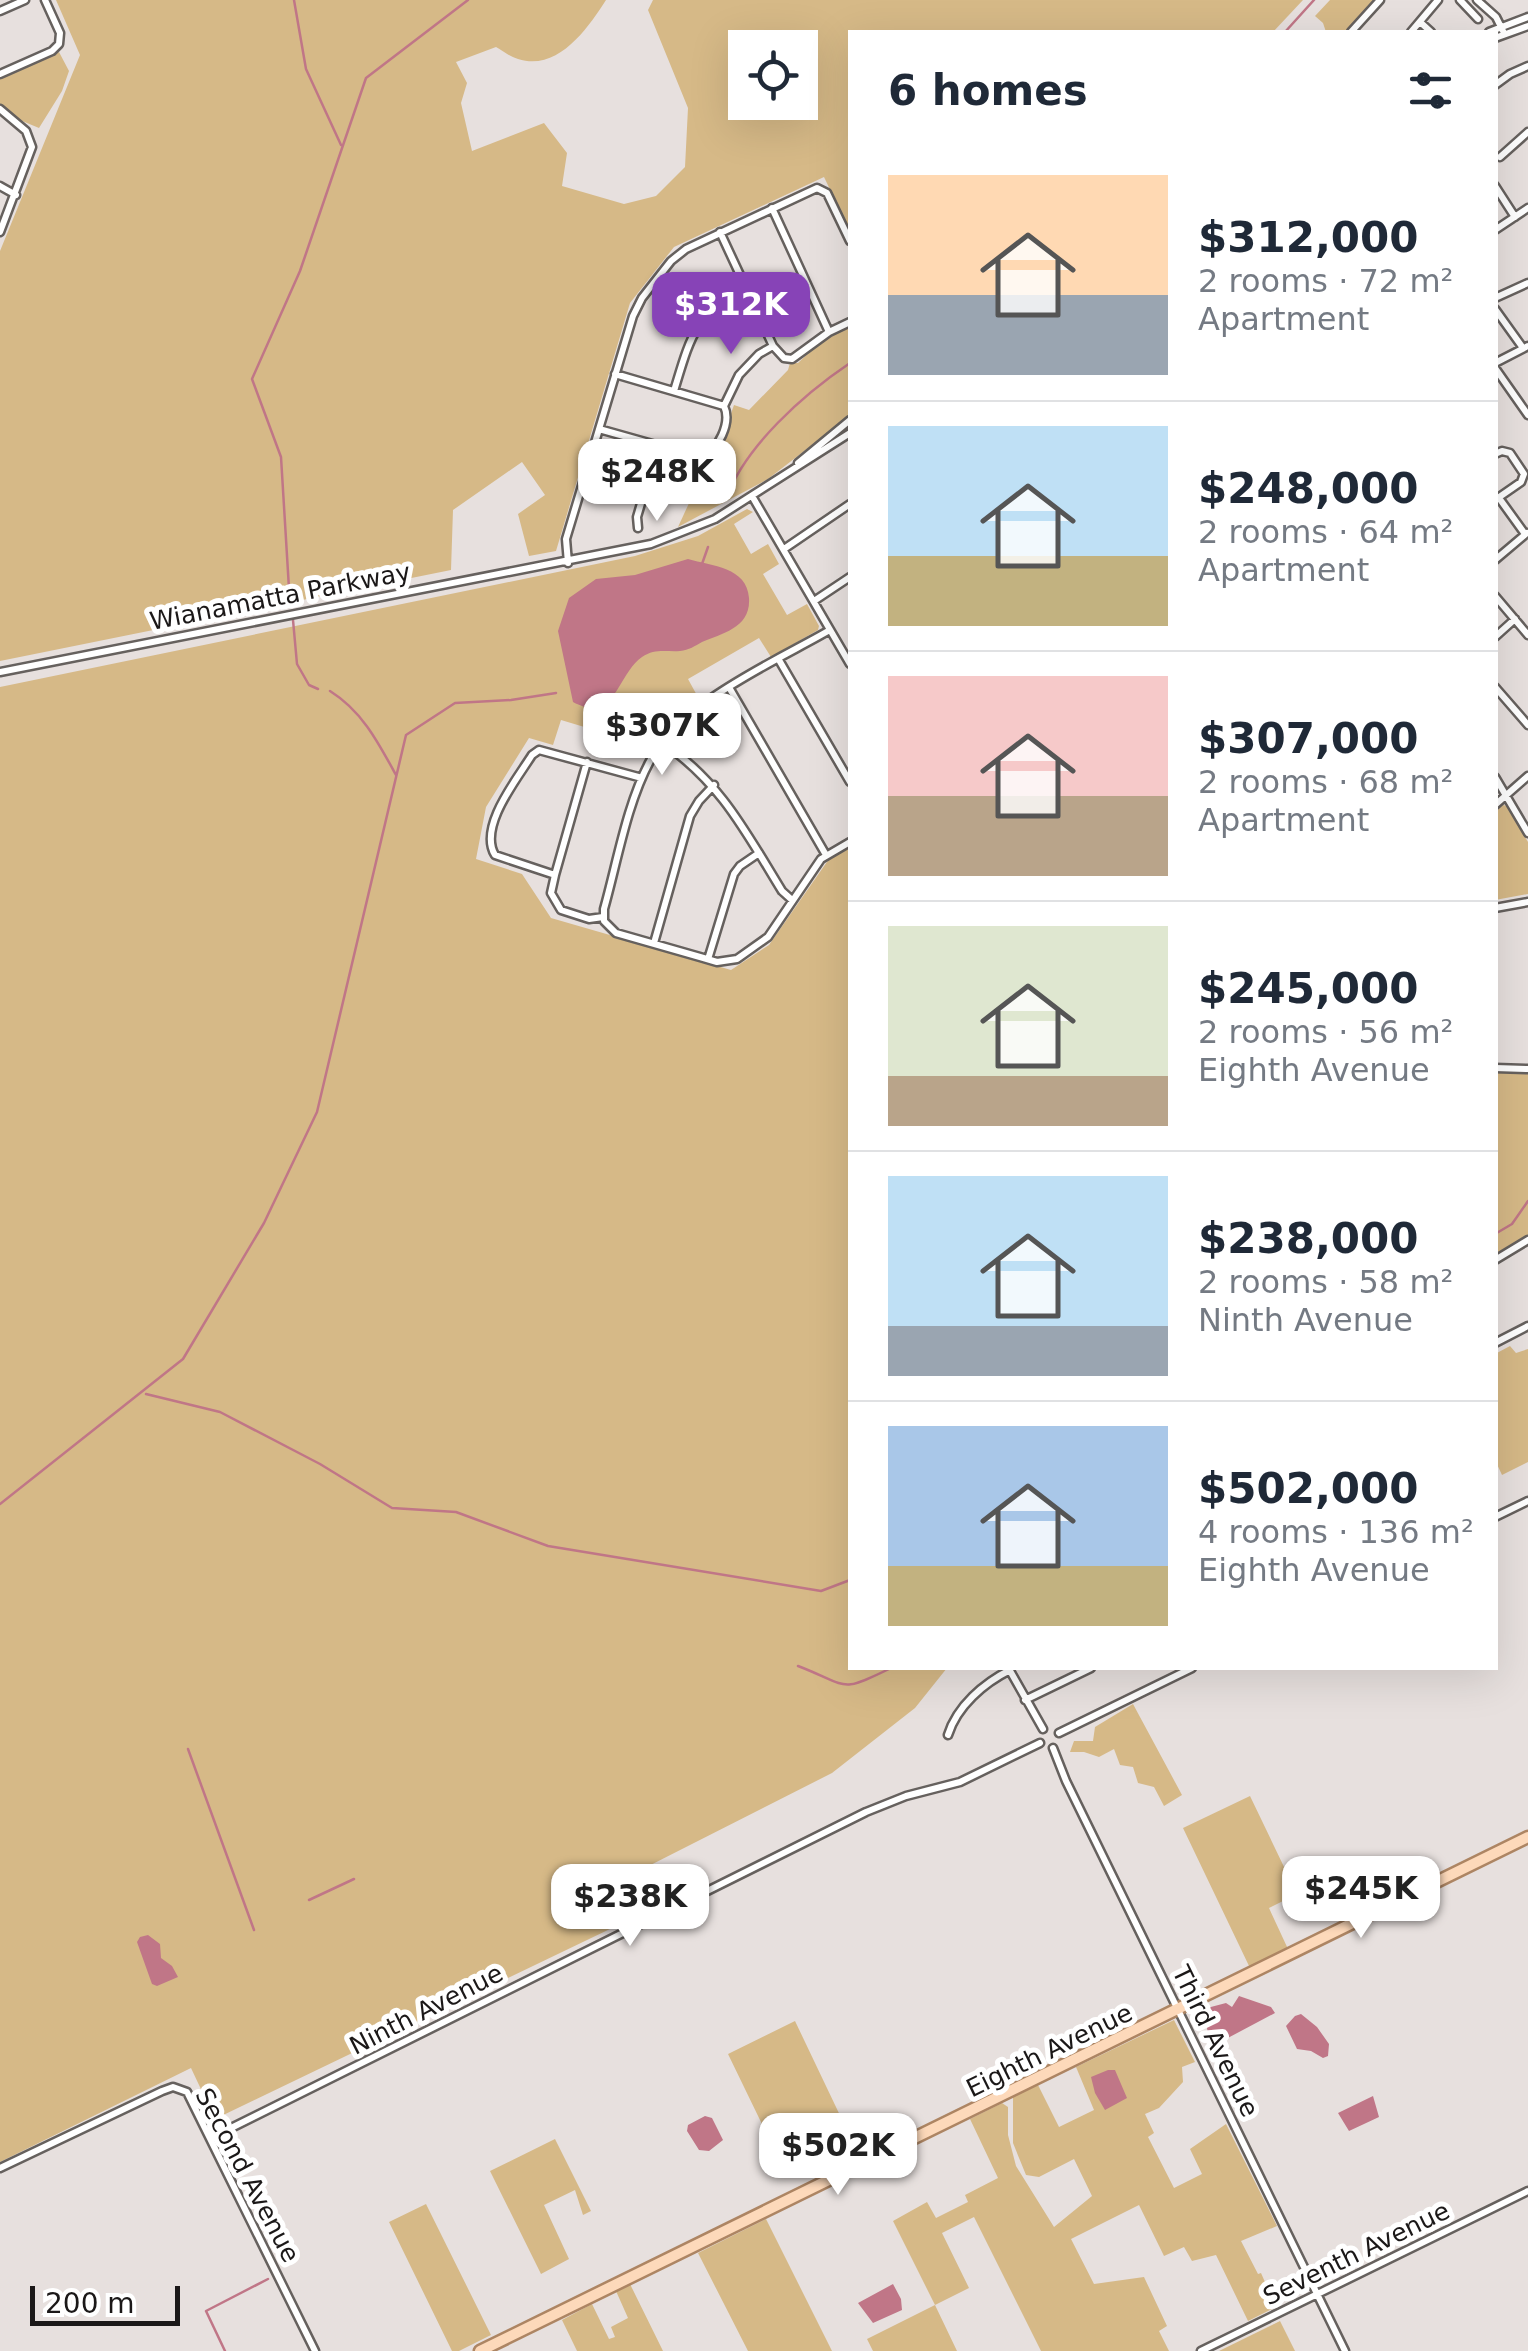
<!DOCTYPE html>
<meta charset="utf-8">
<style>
:root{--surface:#fff;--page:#f2f2f3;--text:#1f2937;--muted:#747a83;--line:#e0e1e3;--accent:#8743b7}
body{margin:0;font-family:"DejaVu Sans",sans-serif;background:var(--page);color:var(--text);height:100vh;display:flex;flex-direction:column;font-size:38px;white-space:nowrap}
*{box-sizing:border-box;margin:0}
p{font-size:32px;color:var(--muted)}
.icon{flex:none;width:55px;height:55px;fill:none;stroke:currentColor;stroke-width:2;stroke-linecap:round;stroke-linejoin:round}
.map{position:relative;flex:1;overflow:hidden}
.details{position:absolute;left:848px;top:30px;width:650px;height:1640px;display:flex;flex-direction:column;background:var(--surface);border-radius:0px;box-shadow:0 10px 40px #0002}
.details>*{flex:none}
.controls{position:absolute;left:728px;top:30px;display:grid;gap:20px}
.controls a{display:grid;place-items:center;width:90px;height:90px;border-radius:0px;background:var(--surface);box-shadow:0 10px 40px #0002;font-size:50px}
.scale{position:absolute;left:30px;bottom:25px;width:150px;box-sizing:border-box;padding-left:10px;border:5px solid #1b1818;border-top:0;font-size:28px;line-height:35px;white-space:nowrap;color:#1b1818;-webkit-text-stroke:8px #fff;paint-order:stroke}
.price{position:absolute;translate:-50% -85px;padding:0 22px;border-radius:20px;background:#fff;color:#222;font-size:32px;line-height:65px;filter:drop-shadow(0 2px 5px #0008)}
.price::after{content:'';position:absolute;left:50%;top:60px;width:30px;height:22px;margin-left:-15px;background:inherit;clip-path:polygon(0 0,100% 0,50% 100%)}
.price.active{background:var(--accent);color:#fff}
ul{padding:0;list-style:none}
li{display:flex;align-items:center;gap:30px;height:250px;padding:0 40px}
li+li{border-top:2px solid var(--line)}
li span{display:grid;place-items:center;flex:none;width:280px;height:200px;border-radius:0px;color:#555}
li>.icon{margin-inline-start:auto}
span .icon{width:120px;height:120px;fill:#fffc;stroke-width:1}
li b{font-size:42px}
h2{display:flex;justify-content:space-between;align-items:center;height:120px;padding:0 40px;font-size:42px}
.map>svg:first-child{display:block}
.green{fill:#d6b987;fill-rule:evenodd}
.water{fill:#c07687}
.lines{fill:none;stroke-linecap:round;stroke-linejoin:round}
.stream{stroke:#c07687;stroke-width:2.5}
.minor-casing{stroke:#66615e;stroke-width:11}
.major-casing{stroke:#ad8563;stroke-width:15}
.minor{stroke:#fff;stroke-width:6}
.major{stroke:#fdd9ba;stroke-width:10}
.labels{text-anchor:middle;stroke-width:10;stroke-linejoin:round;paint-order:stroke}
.street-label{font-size:25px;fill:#1b1818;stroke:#fff}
</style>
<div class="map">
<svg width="1528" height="2351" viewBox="0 0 1528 2351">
<rect width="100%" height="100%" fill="#e7e0de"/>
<path class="green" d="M56,0H606C588,28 558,72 518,59C510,57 503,51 496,47L456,62L467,83L461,103L472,151L544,123L567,153L562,186L624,204L656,196L685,167L688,108L648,10L653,0H1303L1273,32H850V231L824,177L674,247L630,303L556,551L529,556L518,514L545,495L522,462L453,510L451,570L0,661V251L80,55ZM745,48H800V102H745Z
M1330,0H1376L1345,32H1326L1323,23L1315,16Z
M59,52L69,71L62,91L39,128L15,118L0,105V77Z
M850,325V413L843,421L768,479L678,527L708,462L717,453L734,405L749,410L788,370L790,363H798L819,343Z
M747,509L753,512L734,524L751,554L768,544L779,564L763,574L787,615L807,604L819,626L818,630L771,657L759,638L688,679L699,699L671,722L651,747L561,720L553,745L529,738L486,807L476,859L522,874L551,918L731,970L769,945L829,859L850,848V1668H947L915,1708L832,1773L619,1881L637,1916L215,2119L191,2068L0,2162V687L635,556L698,536Z
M1503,805L1507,806L1528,842V894L1495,900V812Z
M1495,1071L1528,1073V1235L1495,1254Z
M1510,1346L1516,1353L1528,1349V1462L1502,1475L1495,1460V1354Z
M1133,1704L1182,1795L1164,1806L1154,1787L1138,1783L1133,1767L1120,1765L1114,1749L1099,1757L1084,1752H1070L1074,1741H1093L1095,1727Z
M1250,1796L1297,1894L1269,1908L1288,1949L1250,1968L1183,1828Z
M1174,2020L1195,2062L1182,2067L1183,2082L1159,2108L1145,2114L1154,2133L1148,2137L1174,2188L1202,2174L1190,2149L1226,2124L1277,2226L1241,2241L1258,2274L1261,2273L1276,2307L1248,2321L1216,2255L1192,2261L1184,2247L1164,2256L1139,2205L1071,2239L1094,2284L1144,2277L1167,2326L1159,2331L1169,2351H1041L974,2217L942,2233L969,2288L935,2305L957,2351H873L867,2339L935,2305L893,2221L927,2202L936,2218L968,2202L965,2195L998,2178L970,2119L1002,2103L1008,2107V2135L1016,2166L1054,2227L1092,2196L1074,2159L1039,2177L1026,2175L1013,2143V2097L1038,2085L1059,2127L1094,2110L1076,2067Z
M795,2021L846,2128L836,2133L833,2127L829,2129L822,2114L790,2126L795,2144L776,2153L728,2054Z
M555,2139L591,2211L583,2215L575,2190L544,2205L569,2259L541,2274L490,2171Z
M426,2204L491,2335L459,2351H452L389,2222Z
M766,2219L832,2351H748L698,2253Z
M630,2284L663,2351H577L562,2320L592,2304L609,2339L615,2337L611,2327L628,2318L616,2291Z
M1280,2321L1295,2351H1219Z"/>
<path class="water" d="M688,559C712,566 747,567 749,598C751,628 722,633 702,642C695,646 689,650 680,651C666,652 655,648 642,657C618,673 615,725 573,702L558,631L569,598L596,579L635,575Z
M148,1935L160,1944L161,1958L172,1966L178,1977L157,1986L152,1984L137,1942L140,1937Z
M1239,1996L1271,2007L1275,2013L1224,2040V2035L1213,2038L1208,2033L1204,2014L1207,2008L1226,2003L1232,2007Z
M1301,2014L1317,2027L1329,2044L1328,2056L1323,2058L1311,2051L1297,2049L1286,2026L1295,2016Z
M1108,2070H1115L1127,2098L1105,2110L1095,2093L1091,2077Z
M1373,2096L1379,2117L1349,2131L1338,2113Z
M705,2116L712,2118L723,2140L709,2151L699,2150L687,2131L688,2125Z
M893,2284L901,2299L902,2310L873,2323L858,2303Z"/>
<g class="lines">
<path class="stream" d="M294,0L306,69L341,145
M1285,32L1314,0
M726,499C745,446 804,394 850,363
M702,564L708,547
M290,605L281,457L252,379L300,271L366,78L468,0
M293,620L297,664L309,685L318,689
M330,691C362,711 378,742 396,775
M1495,1234L1512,1224L1528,1201
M146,1394L220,1412L320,1464L392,1508L456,1512L548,1546L821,1591L850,1580
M0,1504L183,1359L264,1223L317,1112L406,735L455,703L511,700L556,693
M798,1666C850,1686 838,1694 891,1668
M188,1749L254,1930
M309,1900L354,1879
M225,2351L206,2311L268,2279"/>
<defs>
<path id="minor" d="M1460,0L1478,19
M1477,0L1496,17L1504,33
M0,11L25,0
M1420,22L1431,32
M1351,32L1380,0
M1411,32L1438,0
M1489,32L1528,17
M1495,38L1528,26
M0,74L52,51L59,44L60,33L45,0
M1495,85L1510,74L1528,66
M0,109L26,131L32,147L0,232
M1500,157L1528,132
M0,186L16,195
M1495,186L1515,217
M772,208L829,332
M1495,230L1528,208
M720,232L773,346L784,358L792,359L829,332L850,322
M1495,298L1528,283
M1495,309L1523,348
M1495,363L1528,346
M1495,368L1528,415
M674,391C689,342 695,311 745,288
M724,406L739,375L759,354L773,346
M599,429L702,458C718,450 732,423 724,406L615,374
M1495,454L1502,451L1510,453L1524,474L1521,482L1495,500
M798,463L850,420
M752,496L850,664
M1499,498L1525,534
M638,528L637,517L658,446
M784,549L850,504
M1495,560L1527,533
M568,563L566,539L633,316L642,298L671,261L686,249L817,188L827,193L850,241
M1495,596L1528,635
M814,601L850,577
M830,630C774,662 680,703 650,761C627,803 617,863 604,909V921L616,933L700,957L717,962L737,959L768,937L821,859L850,842
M1495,637L1515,619
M779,660L850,782
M0,672L651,544L715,519L850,433
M1495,687L1528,725
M730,689L826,855
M662,742C722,784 745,831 782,891L792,900
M1495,777L1528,833
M1495,805L1528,776
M555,875L587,762
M1495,908L1528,902
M603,917L589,919L561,910L551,893L555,875L495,855C478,827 517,779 532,755L539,750L642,778
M654,943L690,816L699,801L714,785
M709,956L734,874L740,866L759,853
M1495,1068L1528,1069
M1495,1260L1528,1240
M1495,1343L1528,1326
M1495,1517L1528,1501
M1009,1669L1043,1729
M1025,1700L1091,1668
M1059,1733L1192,1668
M948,1735C957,1706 984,1683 1010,1670
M1053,1748L1066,1781L1345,2351
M211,2138L866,1812L906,1796L960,1782L1040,1743
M0,2168L162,2091L173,2087L187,2092L315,2351
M1201,2351L1528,2191"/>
<path id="major" d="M480,2351L1528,1837"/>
</defs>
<use href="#minor" class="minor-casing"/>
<use href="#major" class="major-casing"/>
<use href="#minor" class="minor"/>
<use href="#major" class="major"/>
</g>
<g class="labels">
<g class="street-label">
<text transform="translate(280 596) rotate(-11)" y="9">Wianamatta Parkway</text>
<text transform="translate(426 2009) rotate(-27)" y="9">Ninth Avenue</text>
<text transform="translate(1216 2041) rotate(64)" y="9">Third Avenue</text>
<text transform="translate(1049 2050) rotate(-26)" y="9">Eighth Avenue</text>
<text transform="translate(248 2175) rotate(62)" y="9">Second Avenue</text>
<text transform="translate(1356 2253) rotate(-26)" y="9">Seventh Avenue</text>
</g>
</g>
</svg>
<div class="controls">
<a><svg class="icon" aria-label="locate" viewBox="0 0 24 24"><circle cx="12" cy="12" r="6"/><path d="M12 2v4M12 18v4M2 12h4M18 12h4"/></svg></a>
</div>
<div class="scale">200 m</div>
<b class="price active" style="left:731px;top:357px">$312K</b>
<b class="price" style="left:657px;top:524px">$248K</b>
<b class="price" style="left:662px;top:778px">$307K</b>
<b class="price" style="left:1361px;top:1941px">$245K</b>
<b class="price" style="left:630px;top:1949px">$238K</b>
<b class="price" style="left:838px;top:2198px">$502K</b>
<section class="details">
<h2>6 homes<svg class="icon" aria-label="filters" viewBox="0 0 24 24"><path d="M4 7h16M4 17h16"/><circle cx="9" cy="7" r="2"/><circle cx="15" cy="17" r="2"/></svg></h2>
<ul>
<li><span style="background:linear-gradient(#ffd9b3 60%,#9aa5b1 0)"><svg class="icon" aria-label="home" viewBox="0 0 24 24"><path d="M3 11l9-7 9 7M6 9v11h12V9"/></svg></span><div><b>$312,000</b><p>2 rooms · 72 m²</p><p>Apartment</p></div></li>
<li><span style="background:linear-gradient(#bfe0f5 65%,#c2b280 0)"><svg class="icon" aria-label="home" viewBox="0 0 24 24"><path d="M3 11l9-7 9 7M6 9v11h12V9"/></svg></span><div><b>$248,000</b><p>2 rooms · 64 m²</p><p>Apartment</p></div></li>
<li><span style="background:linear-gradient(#f6c9c9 60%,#b9a48a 0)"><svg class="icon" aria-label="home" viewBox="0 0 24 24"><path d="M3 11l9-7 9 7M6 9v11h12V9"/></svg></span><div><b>$307,000</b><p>2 rooms · 68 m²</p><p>Apartment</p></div></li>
<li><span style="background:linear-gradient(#dfe7d0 75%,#b9a48a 0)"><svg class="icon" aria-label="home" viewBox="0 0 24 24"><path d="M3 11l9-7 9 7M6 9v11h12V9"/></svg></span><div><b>$245,000</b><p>2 rooms · 56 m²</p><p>Eighth Avenue</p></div></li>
<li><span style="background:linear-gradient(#bfe0f5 75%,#9aa5b1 0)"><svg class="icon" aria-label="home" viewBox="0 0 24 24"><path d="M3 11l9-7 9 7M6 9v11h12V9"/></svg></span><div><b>$238,000</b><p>2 rooms · 58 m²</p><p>Ninth Avenue</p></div></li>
<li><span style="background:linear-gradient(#a9c7e8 70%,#c2b280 0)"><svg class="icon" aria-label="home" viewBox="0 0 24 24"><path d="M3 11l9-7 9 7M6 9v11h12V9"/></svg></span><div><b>$502,000</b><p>4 rooms · 136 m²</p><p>Eighth Avenue</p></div></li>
</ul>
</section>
</div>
